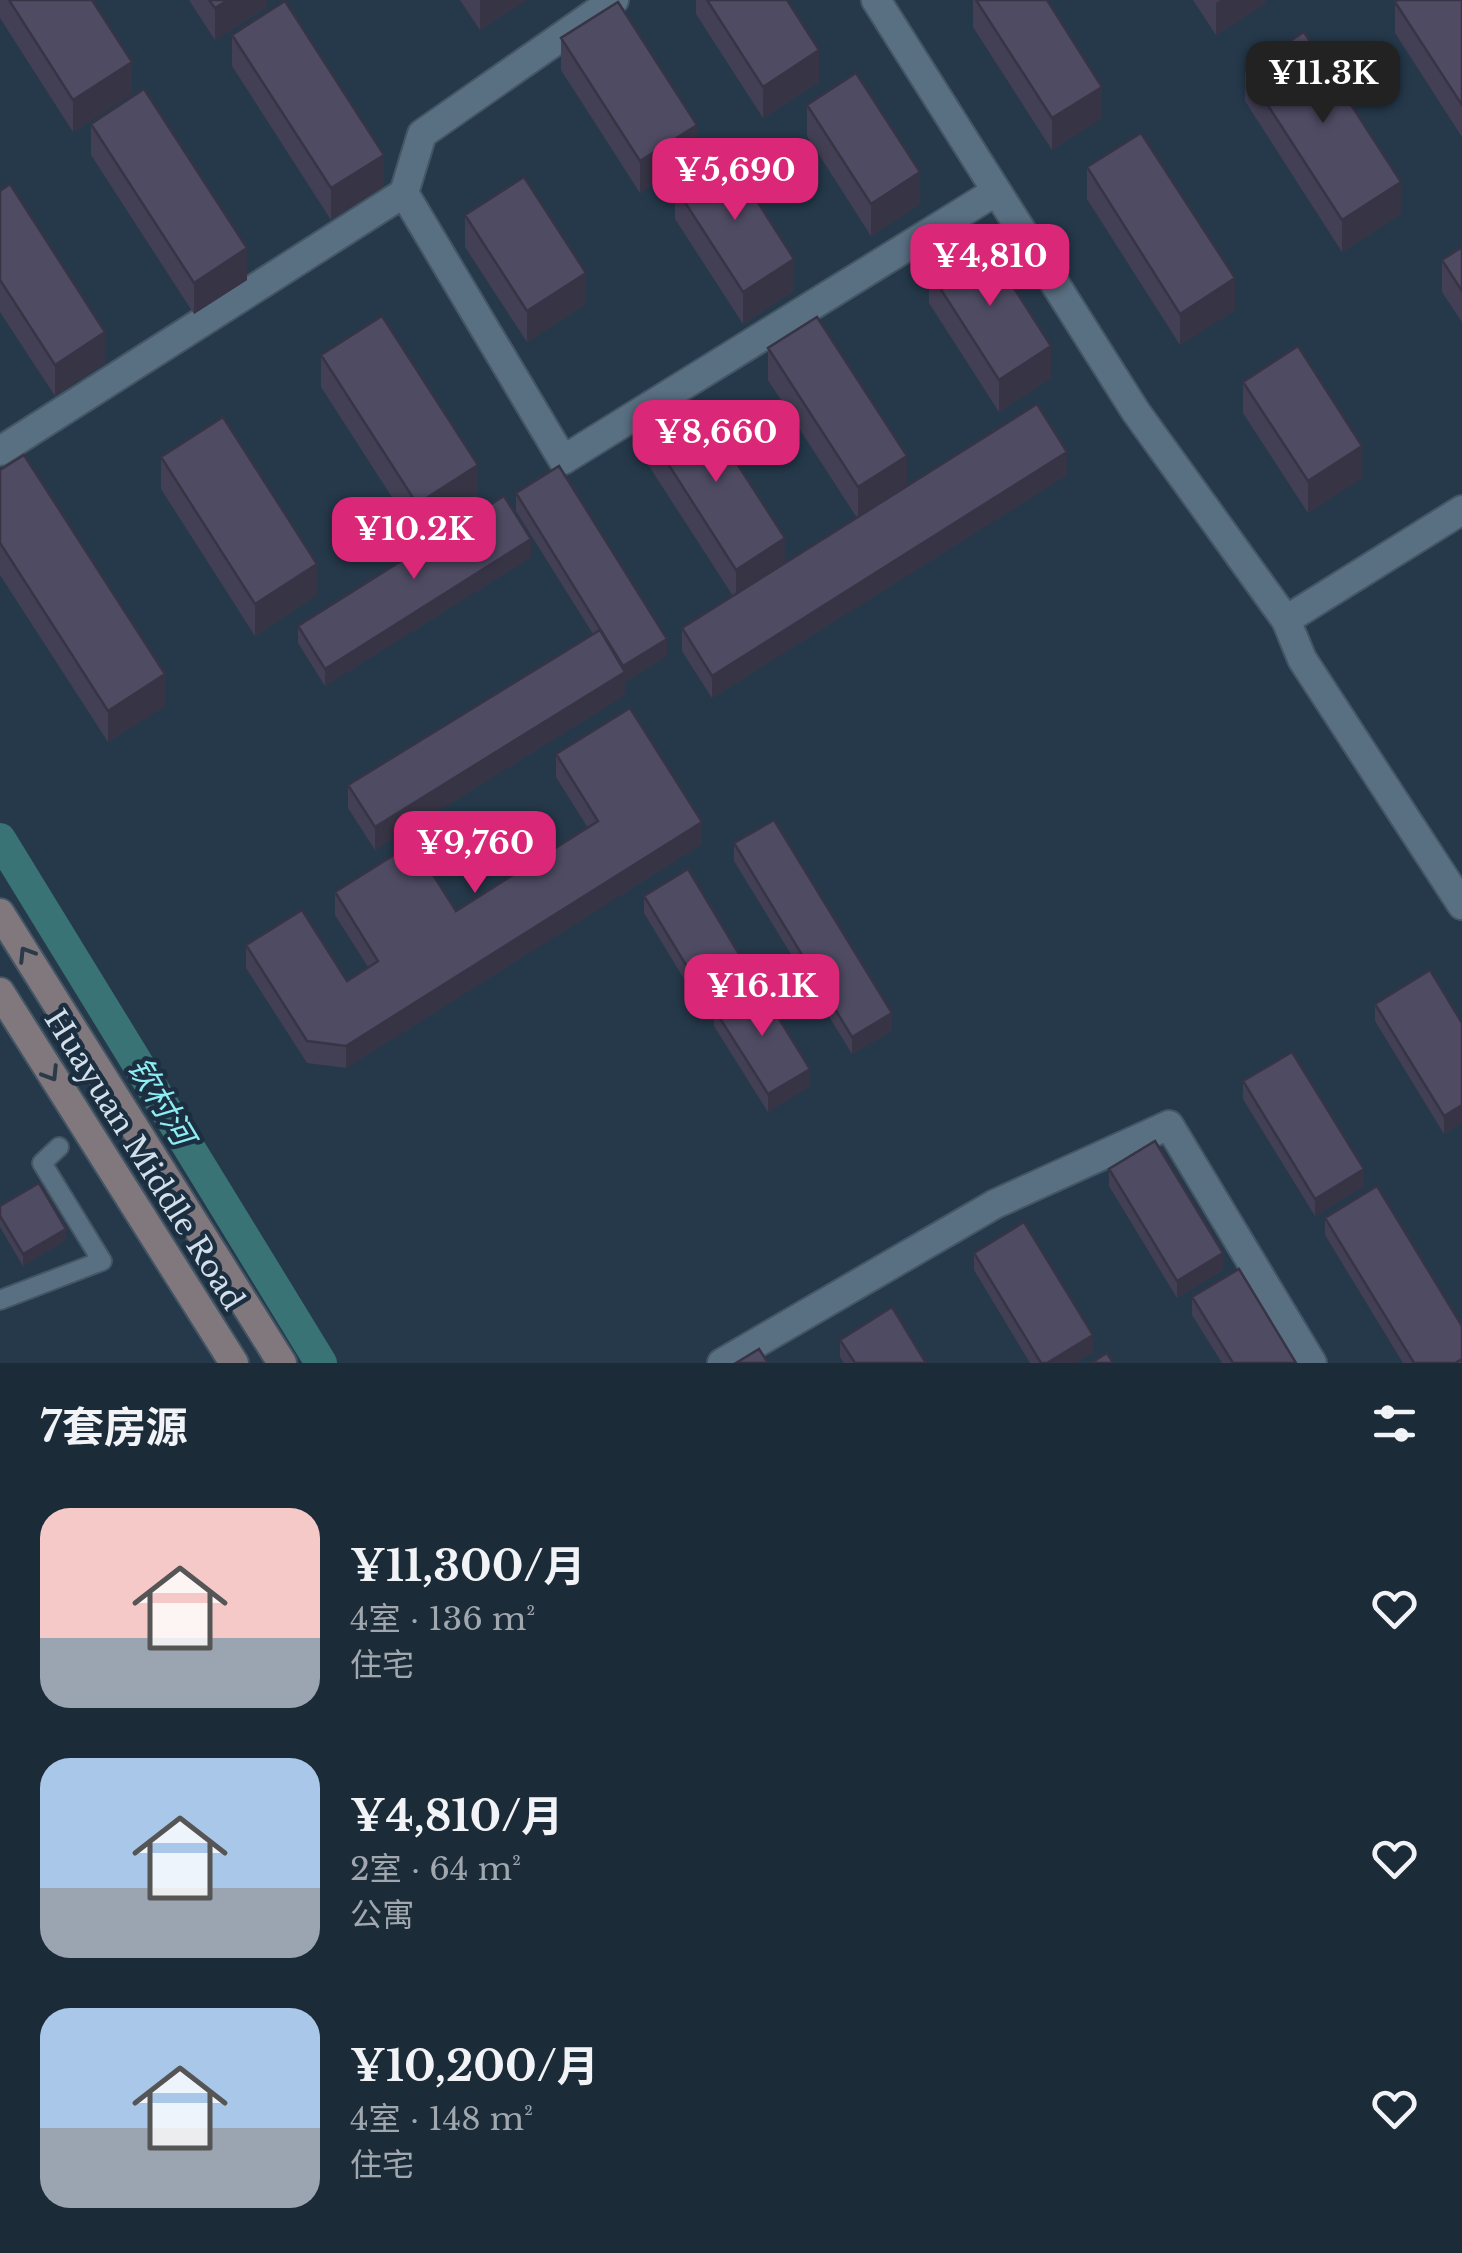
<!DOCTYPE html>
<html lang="zh">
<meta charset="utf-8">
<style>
:root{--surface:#1c2b38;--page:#293743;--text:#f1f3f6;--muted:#a0a7ae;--accent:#db2777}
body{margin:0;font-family:"Libre Baskerville","Noto Sans SC",serif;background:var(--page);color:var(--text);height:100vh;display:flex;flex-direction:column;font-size:38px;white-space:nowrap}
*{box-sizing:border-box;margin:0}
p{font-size:32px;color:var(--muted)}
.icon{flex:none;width:55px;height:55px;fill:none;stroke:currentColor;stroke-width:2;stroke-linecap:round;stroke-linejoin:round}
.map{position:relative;height:1363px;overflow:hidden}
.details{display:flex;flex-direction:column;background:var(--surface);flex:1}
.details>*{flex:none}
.price{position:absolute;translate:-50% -85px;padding:0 22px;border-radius:20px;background:var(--accent);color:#fff;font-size:32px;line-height:65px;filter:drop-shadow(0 2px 5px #0008)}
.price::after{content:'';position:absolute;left:50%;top:60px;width:30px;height:22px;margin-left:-15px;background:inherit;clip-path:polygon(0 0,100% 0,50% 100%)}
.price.selected{background:#222;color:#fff}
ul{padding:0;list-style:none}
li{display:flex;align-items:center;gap:30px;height:250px;padding:0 40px}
li span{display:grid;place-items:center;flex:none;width:280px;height:200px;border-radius:30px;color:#555}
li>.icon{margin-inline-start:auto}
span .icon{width:120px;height:120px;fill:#fffc;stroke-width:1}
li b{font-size:42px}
h2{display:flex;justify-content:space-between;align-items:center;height:120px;padding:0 40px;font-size:42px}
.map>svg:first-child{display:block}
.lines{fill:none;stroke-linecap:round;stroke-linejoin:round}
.canal{stroke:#397376;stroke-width:32}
.service-casing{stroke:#445564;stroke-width:22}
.minor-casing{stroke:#445564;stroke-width:32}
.secondary-casing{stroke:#445564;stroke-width:32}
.service{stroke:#596f82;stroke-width:18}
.minor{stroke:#596f82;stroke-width:28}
.secondary{stroke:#81787e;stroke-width:28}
.wall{fill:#434055}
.shaded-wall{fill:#373445}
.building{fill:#4e4b63;stroke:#373445;stroke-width:2.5}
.oneway{stroke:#2a3a49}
.labels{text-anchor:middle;stroke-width:9;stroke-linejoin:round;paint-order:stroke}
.street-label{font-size:30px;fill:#d3dfea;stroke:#1b2f40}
.water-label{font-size:32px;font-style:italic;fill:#8eedf2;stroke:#1b2f40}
</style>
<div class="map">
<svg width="1462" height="1363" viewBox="0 0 1462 1363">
<rect width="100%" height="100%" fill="#25394b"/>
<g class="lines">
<path class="canal" d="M0,839L321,1363"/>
<defs>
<path id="service" d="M0,1300L102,1261L42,1163L59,1147"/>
<path id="minor" d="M876,0L1136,412L1286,620L1302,659L1462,905
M404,193L563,460L995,192
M0,451L404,193L422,134L614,0
M1286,620L1462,510
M722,1363L995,1204L1169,1125L1312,1363"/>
<path id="secondary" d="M0,913L282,1363
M0,992L234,1363"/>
</defs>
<use href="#service" class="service-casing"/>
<use href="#minor" class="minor-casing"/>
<use href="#secondary" class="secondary-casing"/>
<use href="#service" class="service"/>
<use href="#minor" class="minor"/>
<use href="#secondary" class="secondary"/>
</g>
<path class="wall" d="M0,0H92L132,94L73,132L0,18Z
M189,0H267V7L215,40Z
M460,0H527L480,30Z
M696,0H787L819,82L763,118L696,14Z
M973,0H1047L1102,118L1052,150L973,27Z
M1193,0H1266V3L1216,35Z
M1462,0V137L1395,33V2Z
M232,35L384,186L331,220L232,66Z
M561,38L697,156L640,193L561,70Z
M1245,70L1401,214L1342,252L1245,101Z
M807,105L920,204L871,236L807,136Z
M91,124L247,280L194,314L91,155Z
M1087,167L1235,310L1180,345L1087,199Z
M675,187L794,291L743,324L675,219Z
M0,191L105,363L55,396L0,312Z
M465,215L586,304L527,342L465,247Z
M1462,247V322L1442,292V260Z
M929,271L1051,378L999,412L929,303Z
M768,348L907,486L1067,475L712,698L682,651V628L733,596L647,463V431L785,563L857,518L768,380Z
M321,355L478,497L417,536L321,387Z
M1243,382L1362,478L1308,513L1243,413Z
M161,457L317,595L255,636L161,489Z
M0,470L165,706L108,742L0,575Z
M516,493L667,656L625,682V695L375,850L348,808V785L593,634L516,511Z
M531,557L325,686L298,643V626Z
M556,754L702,844L346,1068L307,1063L246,968V945L347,981L368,967L335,915V892L456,911L588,828L556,777Z
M734,843L892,1031L852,1054L734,861Z
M644,896L742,976L698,1002L644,913Z
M1375,1004L1462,1023V1122L1444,1134L1375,1021Z
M714,1009L810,1086L768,1112L714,1026Z
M1243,1081L1364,1186L1315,1216L1243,1099Z
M1109,1169L1223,1270L1177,1298L1109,1186Z
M0,1206L66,1240L23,1266L0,1227Z
M1325,1218L1462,1363H1403L1325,1235Z
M974,1253L1093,1352L1076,1363H1030L974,1270Z
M1192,1297L1296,1363H1222L1192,1315Z
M840,1340L926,1363H844L840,1357Z"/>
<path class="shaded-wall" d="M228,0H267V7L215,40V8Z
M480,0H527L480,30Z
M1221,0H1266V3L1216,35V3Z
M819,50V82L763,118V87Z
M132,62V94L73,132V100Z
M1102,87V118L1052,150V118Z
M697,125V156L640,193V161Z
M384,155V186L331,220V188Z
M920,172V204L871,236V204Z
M1401,182V214L1342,252V220Z
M247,248V280L194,314V283Z
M794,259V291L743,324V292Z
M586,273V304L527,342V311Z
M1235,278V310L1180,345V314Z
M105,332V363L55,396V365Z
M1051,346V378L999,412V380Z
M1362,446V478L1308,513V481Z
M1067,452V475L712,698V676Z
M907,456V487L858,519V487Z
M478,465V497L417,536V504Z
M785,538V570L736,601V570Z
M531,539V557L325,686V669Z
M317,564V595L255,636V604Z
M667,639V656L625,682V695L375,850V827L623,673V666Z
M165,674V706L108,742V711Z
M702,822V844L346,1068V1046Z
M742,959V976L698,1002V985Z
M892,1013V1031L852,1054V1037Z
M810,1069V1086L768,1112V1094Z
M1462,1105V1122L1444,1134V1116Z
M1364,1169V1186L1315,1216V1199Z
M66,1229V1240L23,1266V1254Z
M1223,1253V1270L1177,1298V1281Z
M1093,1335V1352L1076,1363H1047Z"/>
<path class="building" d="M9,0H92L132,62L73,100Z
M209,0H228L215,8Z
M707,0H787L819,50L763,87Z
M976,0H1047L1102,87L1052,118Z
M1398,0H1462V105L1395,2Z
M285,1L384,155L331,188L232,35Z
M618,2L697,125L640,161L561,38Z
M1304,32L1401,182L1342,220L1245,70Z
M856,73L920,172L871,204L807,105Z
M144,89L247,248L194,283L91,124Z
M1141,133L1235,278L1180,314L1087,167Z
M727,154L794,259L743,292L675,187Z
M524,177L586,273L527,311L465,215Z
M10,184L105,332L55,365L0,280V191Z
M982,238L1051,346L999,380L929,271Z
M1462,247V291L1442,260Z
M382,316L478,465L417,504L321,355Z
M817,317L907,456L858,487L768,348Z
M1298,346L1362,446L1308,481L1243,382Z
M696,400L785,538L736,570L647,431Z
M1037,404L1067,452L712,676L682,628Z
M223,417L317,564L255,604L161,457Z
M24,455L165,674L108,711L0,543V470Z
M559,466L667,639L623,666L516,493Z
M504,496L531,539L325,669L298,626Z
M600,630L625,672L375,827L348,785Z
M630,708L702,822L346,1046L307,1041L246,945L302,910L347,981L378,961L335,892L413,843L456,911L598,821L556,754Z
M774,820L892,1013L852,1037L734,843Z
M688,869L742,959L698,985L644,896Z
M1430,970L1462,1023V1105L1444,1116L1375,1004Z
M757,983L810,1069L768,1094L714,1009Z
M1292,1052L1364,1169L1315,1199L1243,1081Z
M1155,1141L1223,1253L1177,1281L1109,1169Z
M39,1183L66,1229L23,1254L0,1216V1206Z
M1377,1186L1462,1326V1359L1455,1363H1414L1325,1218Z
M1024,1222L1093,1335L1047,1363H1041L974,1253Z
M1239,1269L1296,1363H1233L1192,1297Z
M892,1307L926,1363H855L840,1340Z
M759,1349L768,1363H736Z
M1107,1353L1113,1363H1091Z"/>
<defs><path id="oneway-chevron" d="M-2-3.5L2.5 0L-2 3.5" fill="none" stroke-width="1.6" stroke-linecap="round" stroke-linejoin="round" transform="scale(2.5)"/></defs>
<g class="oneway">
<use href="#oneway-chevron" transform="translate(26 954) rotate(-122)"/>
<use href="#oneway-chevron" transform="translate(51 1074) rotate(58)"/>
</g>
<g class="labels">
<g class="street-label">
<text transform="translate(144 1160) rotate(58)" y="10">Huayuan Middle Road</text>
</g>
<g class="water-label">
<text transform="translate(161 1101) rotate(59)" y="11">钦村河</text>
</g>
</g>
</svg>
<b class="price selected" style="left:1323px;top:126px">¥11.3K</b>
<b class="price" style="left:735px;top:223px">¥5,690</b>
<b class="price" style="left:990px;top:309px">¥4,810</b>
<b class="price" style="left:716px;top:485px">¥8,660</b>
<b class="price" style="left:414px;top:582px">¥10.2K</b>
<b class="price" style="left:475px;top:896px">¥9,760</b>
<b class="price" style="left:762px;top:1039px">¥16.1K</b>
</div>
<section class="details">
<h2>7套房源<svg class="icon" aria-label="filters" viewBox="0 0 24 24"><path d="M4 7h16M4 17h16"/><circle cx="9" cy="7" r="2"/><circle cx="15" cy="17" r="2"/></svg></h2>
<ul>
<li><span style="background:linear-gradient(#f6c9c9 65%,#9aa5b1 0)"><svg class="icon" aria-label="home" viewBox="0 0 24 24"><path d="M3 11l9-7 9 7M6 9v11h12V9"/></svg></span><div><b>¥11,300/月</b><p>4室 · 136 m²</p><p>住宅</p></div><svg class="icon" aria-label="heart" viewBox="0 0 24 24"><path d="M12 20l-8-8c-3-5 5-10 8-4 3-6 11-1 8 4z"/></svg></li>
<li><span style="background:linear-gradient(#a9c7e8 65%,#9aa5b1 0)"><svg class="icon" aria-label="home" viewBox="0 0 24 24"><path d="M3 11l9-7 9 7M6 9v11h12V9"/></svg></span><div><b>¥4,810/月</b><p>2室 · 64 m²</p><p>公寓</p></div><svg class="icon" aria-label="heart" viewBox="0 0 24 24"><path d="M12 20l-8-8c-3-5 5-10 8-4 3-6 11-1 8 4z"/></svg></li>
<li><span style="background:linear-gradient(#a9c7e8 60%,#9aa5b1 0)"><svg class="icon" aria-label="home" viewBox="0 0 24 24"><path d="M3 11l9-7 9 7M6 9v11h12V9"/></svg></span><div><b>¥10,200/月</b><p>4室 · 148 m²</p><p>住宅</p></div><svg class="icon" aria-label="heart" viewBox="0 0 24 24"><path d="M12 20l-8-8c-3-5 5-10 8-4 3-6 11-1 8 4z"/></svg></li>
</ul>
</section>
